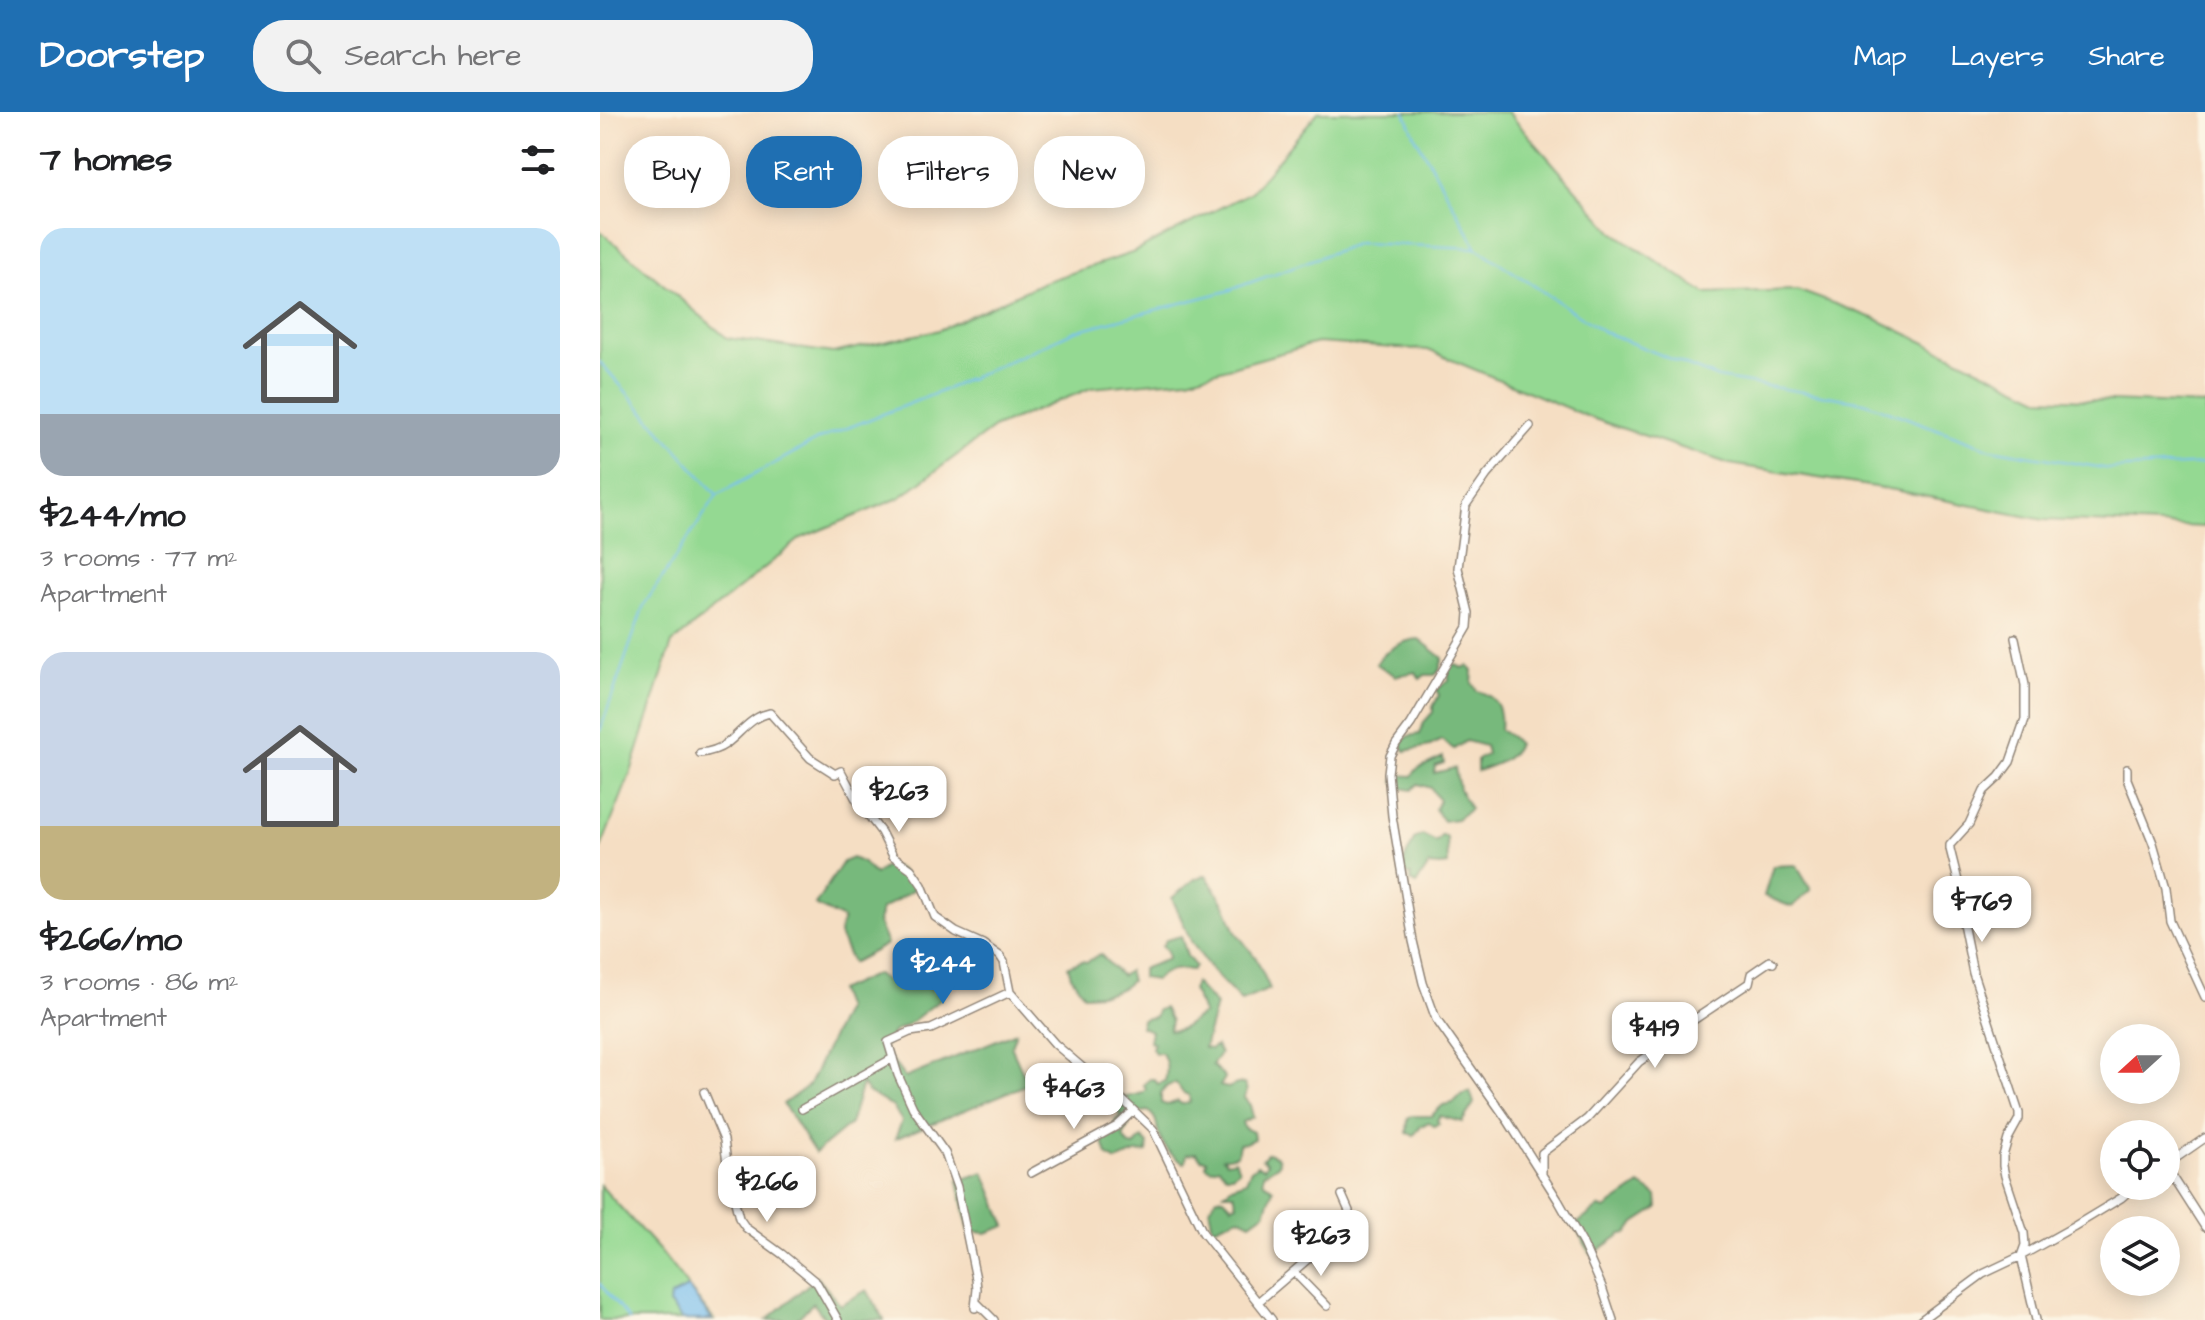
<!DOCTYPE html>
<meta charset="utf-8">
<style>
:root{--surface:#fff;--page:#f2f2f2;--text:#202124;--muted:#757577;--accent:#1f6fb2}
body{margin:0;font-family:"Architects Daughter",sans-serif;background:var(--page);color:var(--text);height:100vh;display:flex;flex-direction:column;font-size:30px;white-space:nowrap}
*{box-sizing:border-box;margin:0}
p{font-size:26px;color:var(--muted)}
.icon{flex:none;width:44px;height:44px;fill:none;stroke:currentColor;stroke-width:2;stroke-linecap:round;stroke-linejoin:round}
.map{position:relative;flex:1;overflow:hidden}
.side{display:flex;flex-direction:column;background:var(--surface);width:600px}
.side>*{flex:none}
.hud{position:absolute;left:24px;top:24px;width:760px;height:72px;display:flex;gap:16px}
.needle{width:52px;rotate:249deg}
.buttons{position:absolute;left:1500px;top:912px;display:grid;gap:16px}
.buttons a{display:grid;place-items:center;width:80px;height:80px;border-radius:50%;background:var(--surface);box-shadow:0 4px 20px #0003;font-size:40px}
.price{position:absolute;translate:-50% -68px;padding:0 18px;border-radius:16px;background:#fff;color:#222;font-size:26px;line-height:52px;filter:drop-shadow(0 2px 4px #0008)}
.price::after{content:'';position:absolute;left:50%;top:48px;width:24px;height:18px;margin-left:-12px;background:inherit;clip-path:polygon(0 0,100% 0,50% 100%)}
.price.current{background:var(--accent);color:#fff}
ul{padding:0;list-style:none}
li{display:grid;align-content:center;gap:16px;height:424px;padding:0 40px}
li span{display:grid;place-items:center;height:248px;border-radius:24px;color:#555}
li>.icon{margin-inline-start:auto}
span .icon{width:144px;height:144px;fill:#fffc;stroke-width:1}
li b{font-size:34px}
h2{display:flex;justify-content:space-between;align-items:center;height:96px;padding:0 40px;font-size:34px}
.pill{padding:0 28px;border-radius:32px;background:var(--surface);box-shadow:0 4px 20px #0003;font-size:28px;line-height:72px}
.pill.current{background:var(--accent);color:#fff}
header{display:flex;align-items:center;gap:48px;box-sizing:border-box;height:112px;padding:0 40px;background:var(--accent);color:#fff}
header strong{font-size:38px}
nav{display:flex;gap:44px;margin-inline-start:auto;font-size:28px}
.search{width:560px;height:72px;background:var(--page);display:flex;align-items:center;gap:20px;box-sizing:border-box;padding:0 28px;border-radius:32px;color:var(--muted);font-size:30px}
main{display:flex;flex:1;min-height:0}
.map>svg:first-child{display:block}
.green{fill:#94d992;stroke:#60825e;stroke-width:2}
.forest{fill:#77b97c;stroke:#517254;stroke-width:2;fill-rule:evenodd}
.water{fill:#79c0f1;stroke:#52768e;stroke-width:2}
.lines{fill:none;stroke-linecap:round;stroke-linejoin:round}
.stream{stroke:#79c0f1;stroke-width:2}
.street-casing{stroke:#908477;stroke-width:10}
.street{stroke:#fff;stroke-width:7}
</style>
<header>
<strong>Doorstep</strong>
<div class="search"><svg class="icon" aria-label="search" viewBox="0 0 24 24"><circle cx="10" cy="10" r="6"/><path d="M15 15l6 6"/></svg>Search here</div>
<nav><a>Map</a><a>Layers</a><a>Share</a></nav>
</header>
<main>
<section class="side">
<h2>7 homes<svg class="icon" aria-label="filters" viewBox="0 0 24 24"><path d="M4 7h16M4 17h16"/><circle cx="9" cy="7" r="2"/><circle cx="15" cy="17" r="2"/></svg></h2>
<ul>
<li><span style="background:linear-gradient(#bfe0f5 75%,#9aa5b1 0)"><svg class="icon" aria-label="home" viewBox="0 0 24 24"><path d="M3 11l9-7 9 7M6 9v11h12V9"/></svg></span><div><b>$244/mo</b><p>3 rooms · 77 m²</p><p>Apartment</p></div></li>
<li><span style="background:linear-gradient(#c9d6e8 70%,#c2b280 0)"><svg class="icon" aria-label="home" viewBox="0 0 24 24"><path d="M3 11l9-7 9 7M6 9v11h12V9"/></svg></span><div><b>$266/mo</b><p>3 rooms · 86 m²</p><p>Apartment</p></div></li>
</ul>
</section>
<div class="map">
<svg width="1605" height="1208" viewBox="0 0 1605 1208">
<rect width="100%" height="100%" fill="#fcf5e5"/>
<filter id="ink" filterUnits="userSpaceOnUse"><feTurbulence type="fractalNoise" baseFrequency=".0125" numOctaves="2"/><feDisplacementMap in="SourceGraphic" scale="16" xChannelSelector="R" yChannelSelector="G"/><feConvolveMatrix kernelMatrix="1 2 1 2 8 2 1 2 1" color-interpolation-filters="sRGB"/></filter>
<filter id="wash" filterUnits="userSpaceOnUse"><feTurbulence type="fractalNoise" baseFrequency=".006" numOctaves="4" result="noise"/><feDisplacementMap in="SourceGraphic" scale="32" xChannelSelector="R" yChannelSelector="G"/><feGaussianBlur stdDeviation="1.8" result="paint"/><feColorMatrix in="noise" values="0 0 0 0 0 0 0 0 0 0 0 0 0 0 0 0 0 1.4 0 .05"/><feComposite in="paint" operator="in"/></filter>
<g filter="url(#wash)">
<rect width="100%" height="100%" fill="#f5dec3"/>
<path class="green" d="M718,0H908L1013,120L1105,181L1197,178L1276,207L1440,286L1605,293V415L1444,408L1294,378L1130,352L991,306L828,238L717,231L588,267L491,276L395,315L299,386L201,426L72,531L31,660L0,738V119L127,226L233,241L339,218L444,170L532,141L651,80Z
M0,1073L60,1139L114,1208H0Z"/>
<path class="forest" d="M819,527L843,546L839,559L835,563H825L820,567L816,560L796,564L776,552C785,538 803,528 819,527Z
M854,552L862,556L868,554L873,559L872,571L877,579C898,584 902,598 900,618L911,625L918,632C909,650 894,653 877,659V648L887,642L885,634L866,629L854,637L841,628L830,634L805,639L801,631L809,624L820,622L824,610L833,600V595L839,583L836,578L849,568L848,557Z
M843,645L844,651L835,654L834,661L855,656L859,677L870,697L857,707L843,709L835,697L839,688L831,676L818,672L812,678L801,676L794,670L796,663L812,664L817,657Z
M822,723L836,730L842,723L847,726L848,753L840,754L829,753L816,772L810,769L811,763H805C799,748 811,740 814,727Z
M252,746L263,751L275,763L287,753L301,758L316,776L281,798L278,811L287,832L252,851L239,823L243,807L215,793L243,750Z
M1196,753L1211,778L1192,795L1164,784L1173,754Z
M606,763L626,795L636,820L656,846L670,877L641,889L613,860L592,831L572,786L595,767Z
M581,824L587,844L595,854L592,858C576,856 567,857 555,868L542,866V857L568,847L567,839L562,834L566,828Z
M500,842L521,864L528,859L531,869C516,883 503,882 484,883L471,864L468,854L482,849L487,850Z
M310,858L342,886L309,912L293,920L283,936L305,966L416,920L411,934L428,972L295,1027L302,1009L293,995L268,980L262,972L250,1012L215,1041L183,992L209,973L245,897L238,879L276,862L301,878Z
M595,871L616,893L604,936L611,937L616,934L620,942L612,953L625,966L620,974L628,976L637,972H644L647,978L644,986L650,993L653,1005L642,1010L644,1016L653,1020L654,1027L645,1031L639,1032L637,1043L623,1046L627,1050L635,1048L639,1058L632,1063H626L619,1055L611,1057L606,1054L607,1048L601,1047L596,1041L587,1042L585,1051C574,1047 563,1035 559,1022C555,1010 559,1009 548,999L535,1001L523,1025L528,1032L534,1034L542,1026L548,1032L547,1040L536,1041L516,1049L507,1043L503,1030L504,1022L514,1019L515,1009L521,1003L515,997L518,987L543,981L546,977L543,973L550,967H554L558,972L565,969C568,958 567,951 562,941H555L552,936L554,931L549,929L551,919L541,915L542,907L555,905L557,898L564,896L571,909L569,918C583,921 591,908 603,902L600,893L592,878ZM576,971L583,981L589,983L590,990L581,992L578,989L567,993L561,991V981L567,974Z
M870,979L874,991L862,1010L840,1004L837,1008L839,1012L834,1014L829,1010L821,1014L814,1023L807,1021L808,1007L812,1004H831L843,993L853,991L861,983Z
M668,1041L678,1045L679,1052L663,1062V1069L673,1077L665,1101L651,1111L639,1105L613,1116L609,1096L617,1085L624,1086L632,1094L637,1092L634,1081H624L632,1074L646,1069L650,1059L657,1053L664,1056L667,1051L662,1047Z
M384,1060L406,1114L386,1121L369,1119L358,1069Z
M1040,1073L1057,1084L1058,1096L1035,1111L1028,1121L1022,1122L992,1143L974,1114L999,1095L1005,1097Z
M217,1165L240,1193L267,1178L284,1208H226L213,1191L196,1208H167Z"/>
<path class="water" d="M87,1176L90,1178L112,1208H82L69,1192L70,1185Z"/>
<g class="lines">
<path class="stream" d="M805,0L815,24L877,136
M0,250L117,383
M0,619L44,493L117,383L219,327L342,279L475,219L627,179L758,131L877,136L1004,220L1118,266L1264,290L1391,337L1510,357L1605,352
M0,1172L29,1208"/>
</g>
</g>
<g filter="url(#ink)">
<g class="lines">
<defs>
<path id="street" d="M930,314L887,363L866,393L858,456L869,501L868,515L811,612L796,632L790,644L788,661L792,704L813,829L823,871L836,907L908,1009L958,1088L983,1132L1002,1175L1013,1208
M1415,526L1425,573V607L1410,650L1399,665L1384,679L1369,712L1350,733V737L1360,777L1362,806L1373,861L1419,1001V1007L1408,1027L1403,1044V1054L1405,1064L1424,1121L1425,1133L1421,1144L1436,1208
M100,641C109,640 119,637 126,632C141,621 150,605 170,601L210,646L235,662L241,659L256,687L281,720L293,744L311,757L322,773L335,805L356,820L383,832L400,844L404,850L410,880L455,932L490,962L504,970L553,1017L603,1121L672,1208
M1527,657V667L1553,731L1566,776L1570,809L1605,885
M104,980L124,1028L129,1066L139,1106L146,1116L182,1142L217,1171L238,1208
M202,997L293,946
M1566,1053L1605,1026
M1566,1060L1573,1065L1605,1115
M431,1061L517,1014L533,999
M942,1063V1041L987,1007L1039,950L1073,926L1086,913L1149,871L1151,862L1170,849L1173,851
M694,1160L727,1194
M658,1190L744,1116L749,1099L742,1083
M377,1191L394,1208
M375,1196L377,1177L376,1167L357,1075L345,1041L313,996L298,963L288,930L310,920L331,917L410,880
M1321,1208L1383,1162L1421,1144L1473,1115L1521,1086L1535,1074"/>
</defs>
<use href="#street" class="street-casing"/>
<use href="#street" class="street"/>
</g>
</g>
</svg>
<div class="buttons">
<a><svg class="needle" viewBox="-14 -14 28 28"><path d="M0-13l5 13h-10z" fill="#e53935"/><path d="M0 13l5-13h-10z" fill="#757577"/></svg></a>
<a><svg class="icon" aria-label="locate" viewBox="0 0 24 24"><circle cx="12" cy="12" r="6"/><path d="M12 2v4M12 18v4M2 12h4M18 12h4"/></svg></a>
<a><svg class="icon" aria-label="layers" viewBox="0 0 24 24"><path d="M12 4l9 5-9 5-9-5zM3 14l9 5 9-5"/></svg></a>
</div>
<b class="price" style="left:299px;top:722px">$263</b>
<b class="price" style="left:1382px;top:832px">$769</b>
<b class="price current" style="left:343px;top:894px">$244</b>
<b class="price" style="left:1055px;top:958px">$419</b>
<b class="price" style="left:474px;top:1019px">$463</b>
<b class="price" style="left:167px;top:1112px">$266</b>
<b class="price" style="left:721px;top:1166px">$263</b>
<div class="hud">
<a class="pill">Buy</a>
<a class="pill current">Rent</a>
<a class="pill">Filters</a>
<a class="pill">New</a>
</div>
</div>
</main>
